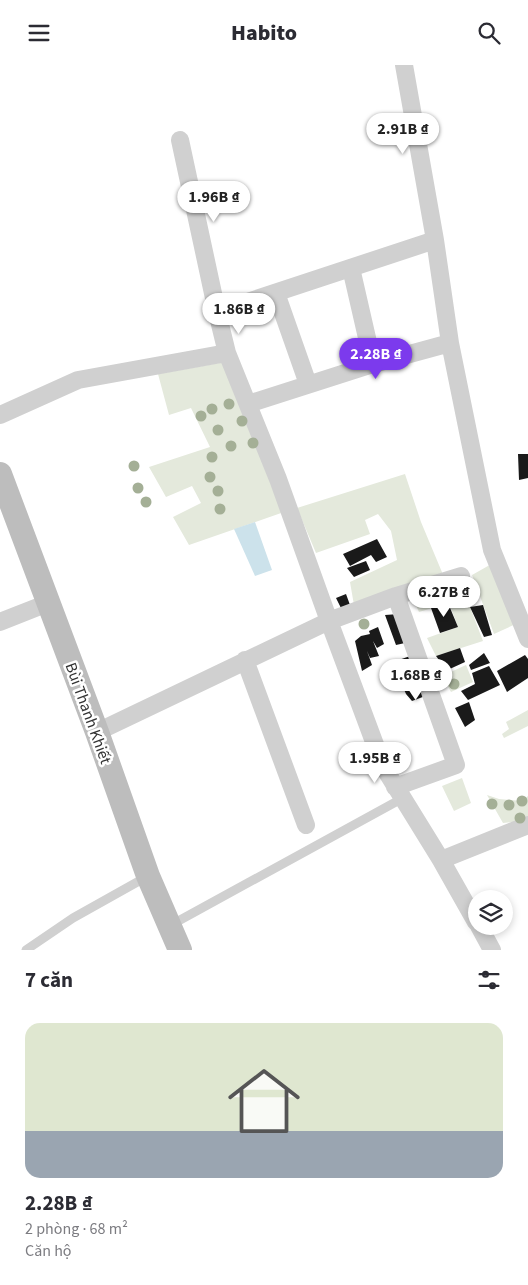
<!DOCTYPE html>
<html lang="vi">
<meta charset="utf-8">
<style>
:root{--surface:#fff;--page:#f2f2f3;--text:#2b2b33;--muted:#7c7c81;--line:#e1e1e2;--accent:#7c3aed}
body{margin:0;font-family:"Source Sans 3",sans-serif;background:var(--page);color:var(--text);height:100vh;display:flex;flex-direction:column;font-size:19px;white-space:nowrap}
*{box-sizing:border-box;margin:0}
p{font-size:16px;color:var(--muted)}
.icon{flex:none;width:28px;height:28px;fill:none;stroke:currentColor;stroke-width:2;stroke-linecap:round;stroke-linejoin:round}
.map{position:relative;height:885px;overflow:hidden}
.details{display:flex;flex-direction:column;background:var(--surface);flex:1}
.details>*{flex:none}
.tools{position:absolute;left:468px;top:825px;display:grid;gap:10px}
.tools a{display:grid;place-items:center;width:45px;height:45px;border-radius:50%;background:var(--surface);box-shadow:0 2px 8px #0003;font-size:25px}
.price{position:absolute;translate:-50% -42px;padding:0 11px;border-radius:18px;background:#fff;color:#222;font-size:16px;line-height:32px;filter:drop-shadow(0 1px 2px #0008)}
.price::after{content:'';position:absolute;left:50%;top:30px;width:15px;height:11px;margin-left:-8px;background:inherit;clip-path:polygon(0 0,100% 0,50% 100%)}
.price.current{background:var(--accent);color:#fff}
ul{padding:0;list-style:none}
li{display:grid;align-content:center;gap:10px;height:265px;padding:0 25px}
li+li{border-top:1px solid var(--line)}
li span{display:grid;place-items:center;height:155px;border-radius:15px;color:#555}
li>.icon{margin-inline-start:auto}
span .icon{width:90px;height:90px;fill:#fffc;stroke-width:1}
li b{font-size:21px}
h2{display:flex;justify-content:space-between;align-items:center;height:60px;padding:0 25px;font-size:21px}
header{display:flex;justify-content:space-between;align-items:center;height:65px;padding:0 25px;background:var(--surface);font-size:22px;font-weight:800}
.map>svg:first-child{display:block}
.green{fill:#e4e9dc}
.water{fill:#cce2eb}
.building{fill:#1a1a1a}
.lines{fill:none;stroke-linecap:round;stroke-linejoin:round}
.service{stroke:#d0d0d0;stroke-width:9}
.minor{stroke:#d0d0d0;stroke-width:18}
.secondary{stroke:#bdbdbd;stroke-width:24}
.tree{fill:#a4af96}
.labels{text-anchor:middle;stroke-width:5;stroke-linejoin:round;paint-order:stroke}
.street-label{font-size:16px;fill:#333;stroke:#fff}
</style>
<header><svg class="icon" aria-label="menu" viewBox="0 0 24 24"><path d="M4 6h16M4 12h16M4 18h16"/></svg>Habito<svg class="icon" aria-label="search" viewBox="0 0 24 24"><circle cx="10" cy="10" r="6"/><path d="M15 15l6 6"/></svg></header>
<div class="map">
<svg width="528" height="885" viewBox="0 0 528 885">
<rect width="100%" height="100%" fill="#fff"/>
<path class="green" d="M225,297L284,447L189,480L173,452L201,438L192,421L166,432L149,402L210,382L191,343L169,350L158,309Z
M405,409L421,457L444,512L355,546L350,517L397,495L391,466L378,449L365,455L370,469L316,488L297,443Z
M495,497L518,558L494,569L472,510Z
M460,516L483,576L436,591L427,573L458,562L449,538L419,547L410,527Z
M466,600L473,617L451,627L442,611Z
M528,645V661L504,673L502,669L509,664L506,657Z
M462,713L471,738L454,746L442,721Z
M487,730L499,734L522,736L528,731V757L515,762L511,757L503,758Z"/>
<path class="water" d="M255,457L272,505L255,511L234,464Z"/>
<path class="building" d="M518,389H528V413L519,415Z
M377,474L387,492L376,497L371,490L350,501L343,489Z
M366,496L370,505L354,512L347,503Z
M346,529L350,540L341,543L336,533Z
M448,538L458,562L440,568L431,543Z
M483,540L492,570L484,572L470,542Z
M399,549L405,578L396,580L385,550Z
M378,562L384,579L377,583L373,576L379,591L370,593L367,586L372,600L362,606L355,576L361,571L370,569L369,566Z
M460,583L465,597L441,608L436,599L439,595L436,591Z
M484,588L490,598L471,605L469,600Z
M413,590L421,603L398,612L393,597Z
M525,590L528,594V613L507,627L497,606Z
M489,601L500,620L468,635L461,626L475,619L472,608Z
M420,606L422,612L401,620L400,613Z
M422,615L428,630L412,636L406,629L403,622Z
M469,637L475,655L465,662L455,643Z"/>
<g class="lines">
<path class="service" d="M171,860L403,733
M26,885L73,853L148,811"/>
<path class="minor" d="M404,0L435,175
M180,75L217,247
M276,228L308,319
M450,278L492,485L528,574
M227,288L278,414L329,556L383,701L441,795L476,857
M248,339L373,299
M0,350L78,315L227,288L217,247L435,175L450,278L373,299L351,203
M0,557L48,538
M245,595L306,760
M97,667L329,556L396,531L461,511
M395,722L456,700L396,531
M441,795L528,760
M479,861L492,885"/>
<path class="secondary" d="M0,409L97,667L148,811L180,885"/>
</g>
<g class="tree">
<circle cx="229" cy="339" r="5.5"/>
<circle cx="212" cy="344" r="5.5"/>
<circle cx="201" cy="351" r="5.5"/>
<circle cx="242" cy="356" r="5.5"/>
<circle cx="218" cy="365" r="5.5"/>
<circle cx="253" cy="378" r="5.5"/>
<circle cx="231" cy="381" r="5.5"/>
<circle cx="212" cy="392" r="5.5"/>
<circle cx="134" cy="401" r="5.5"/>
<circle cx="210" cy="412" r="5.5"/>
<circle cx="138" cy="423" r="5.5"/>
<circle cx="218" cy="426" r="5.5"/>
<circle cx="146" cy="437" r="5.5"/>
<circle cx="220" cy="444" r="5.5"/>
<circle cx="364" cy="559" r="5.5"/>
<circle cx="454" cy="619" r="5.5"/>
<circle cx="522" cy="736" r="5.5"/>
<circle cx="492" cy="739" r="5.5"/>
<circle cx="509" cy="740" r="5.5"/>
<circle cx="520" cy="753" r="5.5"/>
</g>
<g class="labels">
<g class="street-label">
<text transform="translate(89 648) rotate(70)" y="6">Bùi Thanh Khiết</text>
</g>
</g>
</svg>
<div class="tools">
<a><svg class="icon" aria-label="layers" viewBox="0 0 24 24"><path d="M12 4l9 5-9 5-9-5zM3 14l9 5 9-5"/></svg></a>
</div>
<b class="price" style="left:403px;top:90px">2.91B ₫</b>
<b class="price" style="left:214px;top:158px">1.96B ₫</b>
<b class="price" style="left:239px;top:270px">1.86B ₫</b>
<b class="price current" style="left:376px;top:315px">2.28B ₫</b>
<b class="price" style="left:444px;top:553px">6.27B ₫</b>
<b class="price" style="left:416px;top:636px">1.68B ₫</b>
<b class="price" style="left:375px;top:719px">1.95B ₫</b>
</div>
<section class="details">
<h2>7 căn<svg class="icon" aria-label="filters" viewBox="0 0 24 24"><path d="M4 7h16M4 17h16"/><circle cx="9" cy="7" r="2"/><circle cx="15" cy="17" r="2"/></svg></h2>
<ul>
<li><span style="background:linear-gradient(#dfe7d0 70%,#9aa5b1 0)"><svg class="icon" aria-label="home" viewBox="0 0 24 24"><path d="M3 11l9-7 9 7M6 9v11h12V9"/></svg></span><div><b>2.28B ₫</b><p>2 phòng · 68 m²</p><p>Căn hộ</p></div></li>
</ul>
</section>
